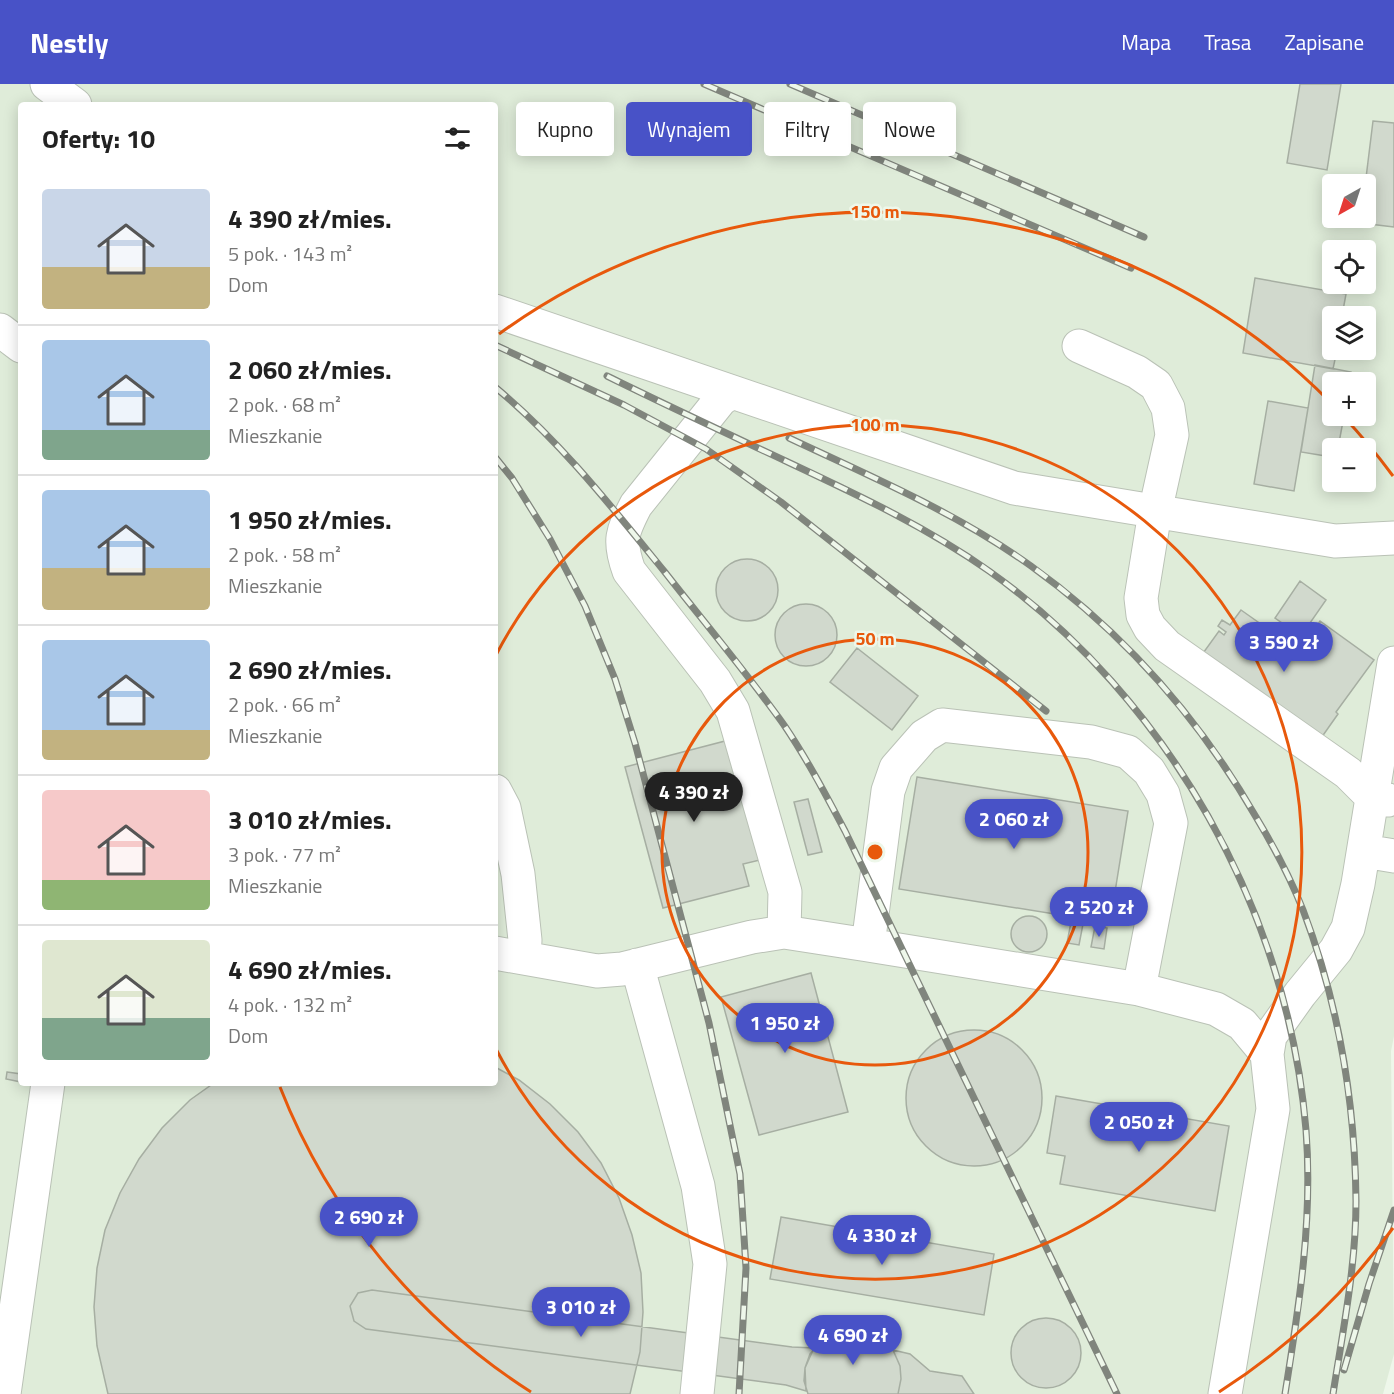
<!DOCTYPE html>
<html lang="pl">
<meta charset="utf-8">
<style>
:root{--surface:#fff;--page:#f2f2f2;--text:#222;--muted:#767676;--line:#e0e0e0;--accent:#4852c7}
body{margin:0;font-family:"Titillium Web",sans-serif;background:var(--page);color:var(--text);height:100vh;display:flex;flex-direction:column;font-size:22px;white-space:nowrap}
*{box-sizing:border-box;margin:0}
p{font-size:20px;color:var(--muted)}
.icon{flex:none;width:33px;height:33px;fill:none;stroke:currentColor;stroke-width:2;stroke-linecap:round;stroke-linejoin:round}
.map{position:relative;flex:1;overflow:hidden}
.side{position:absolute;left:18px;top:18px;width:480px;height:984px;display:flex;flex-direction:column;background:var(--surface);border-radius:6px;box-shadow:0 3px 15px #0003}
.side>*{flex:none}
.top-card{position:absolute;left:516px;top:18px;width:570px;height:54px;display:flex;gap:12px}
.needle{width:39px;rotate:219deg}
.fabs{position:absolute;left:1322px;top:90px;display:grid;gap:12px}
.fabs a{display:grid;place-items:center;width:54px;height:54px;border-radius:6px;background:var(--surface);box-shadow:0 3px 15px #0003;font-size:30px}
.price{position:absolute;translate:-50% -51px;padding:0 14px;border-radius:21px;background:var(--accent);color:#fff;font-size:20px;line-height:39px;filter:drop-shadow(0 2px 3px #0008)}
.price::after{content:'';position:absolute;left:50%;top:36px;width:18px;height:14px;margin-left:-9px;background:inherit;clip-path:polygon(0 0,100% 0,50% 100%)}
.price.current{background:#222;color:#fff}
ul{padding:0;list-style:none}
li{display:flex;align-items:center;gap:18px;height:150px;padding:0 24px}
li+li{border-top:2px solid var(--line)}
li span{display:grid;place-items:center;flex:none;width:168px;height:120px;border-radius:6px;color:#555}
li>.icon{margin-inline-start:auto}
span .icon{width:72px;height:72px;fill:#fffc;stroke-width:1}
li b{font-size:26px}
h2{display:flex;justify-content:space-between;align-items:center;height:72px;padding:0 24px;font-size:26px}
.chip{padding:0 21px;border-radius:6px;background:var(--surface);box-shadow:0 3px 15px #0003;font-size:21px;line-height:54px}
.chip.current{background:var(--accent);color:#fff}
header{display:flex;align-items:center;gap:36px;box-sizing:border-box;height:84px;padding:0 30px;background:var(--accent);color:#fff}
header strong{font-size:28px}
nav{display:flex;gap:33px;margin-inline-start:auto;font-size:21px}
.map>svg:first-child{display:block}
.built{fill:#dfecd9;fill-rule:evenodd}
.building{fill:#d1d9cd;stroke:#a6aea2;stroke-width:1.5}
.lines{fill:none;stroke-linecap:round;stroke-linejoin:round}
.minor-casing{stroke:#bac2b6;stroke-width:35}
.path{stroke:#8a9087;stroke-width:4;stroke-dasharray:1.5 4.5;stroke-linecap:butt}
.minor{stroke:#fff;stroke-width:33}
.rail-casing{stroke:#80857d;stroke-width:7}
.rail{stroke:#eef7ea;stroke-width:4.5;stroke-dasharray:14;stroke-linecap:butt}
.ring{fill:none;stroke:#e8590c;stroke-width:3}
.centre{fill:#e8590c;stroke:#eef7ea;stroke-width:3}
.ring-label{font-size:18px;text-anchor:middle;font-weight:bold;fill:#e8590c;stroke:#eef7ea;stroke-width:5;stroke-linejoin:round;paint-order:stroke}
</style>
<header>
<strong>Nestly</strong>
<nav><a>Mapa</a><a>Trasa</a><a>Zapisane</a></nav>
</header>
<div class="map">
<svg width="1394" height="1310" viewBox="0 0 1394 1310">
<rect width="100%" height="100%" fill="#eef7ea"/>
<path class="built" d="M0,0H1394V952L1391,967L1394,1270L1383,1310H0ZM21,21H495V999H21ZM1332,100H1365V134H1332ZM1332,166H1365V200H1332ZM1332,232H1365V266H1332ZM1332,298H1365V332H1332ZM1332,364H1365V398H1332Z"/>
<path class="building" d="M1300,0H1341L1327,86L1287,79Z
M1373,37L1394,39V143L1361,139V134H1365V102Z
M1255,194L1346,210L1342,232H1332V266H1337L1333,285L1243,269Z
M1315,281L1351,288L1349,298H1332V332H1344L1338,364H1332V373L1301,368Z
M1268,317L1308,324L1294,407L1254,400Z
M716 506a31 31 0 1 1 62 0a31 31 0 1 1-62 0Z
M1300,497L1326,516L1301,552L1275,534Z
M775 551a31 31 0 1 1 62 0a31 31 0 1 1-62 0Z
M1241,526L1299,567L1320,537L1374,576L1336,628L1338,630L1319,657L1188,590L1219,547L1224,551L1226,548L1218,542L1222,536L1230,541Z
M857,564L918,612L892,646L830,598Z
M729,656L760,776L743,780L749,802L663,824L625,683Z
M917,693L1128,727L1110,839L899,805Z
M808,715L822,768L808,771L794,718Z
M1011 850a18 18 0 1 1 36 0a18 18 0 1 1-36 0Z
M1071,838L1083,840L1079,861L1067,859Z
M1095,842L1107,844L1104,865L1091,863Z
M811,889L848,1028L759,1051L721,913Z
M906 1014a68 68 0 1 1 136 0a68 68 0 1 1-136 0Z
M495,983L519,996L550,1020L578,1048L601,1079L619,1114L632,1151L641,1189L643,1228L640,1268L630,1310H108L97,1262L94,1223L97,1184L105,1146L120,1109L139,1075L162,1044L190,1016L214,999H495Z
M7,988L21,990V998L6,995Z
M1056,1012L1229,1042L1215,1127L1060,1100L1065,1072L1047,1069Z
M781,1133L994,1170L984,1231L770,1195Z
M372,1206L792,1263L814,1264L805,1284L806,1307L786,1301L366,1245L354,1237L350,1222L358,1209Z
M1011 1269a35 35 0 1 1 70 0a35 35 0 1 1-70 0Z
M848,1245L873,1249L884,1256L893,1266L900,1282L901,1295L898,1310H808L804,1297L805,1284L810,1270L824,1255L835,1248Z
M893,1266L910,1270L930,1287L962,1292L974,1310H898L901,1295L900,1282Z"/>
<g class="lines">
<defs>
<path id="minor" d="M47,0L75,21
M495,227L1014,404L1335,457L1394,454
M0,246L21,262
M1079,262L1137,288L1156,301L1168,324L1172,351L1155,428L1141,514L1143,531L1150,544L1167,562L1348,689L1372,713L1388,716
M732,308L721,315L636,421C622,448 618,456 629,487L715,597L733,627L785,808L784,848
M495,707L504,724L518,790L525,856L524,874
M1364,767L1394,772
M495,869L597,887L622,885L752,853L784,848L868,861
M637,881L698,1102L710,1180L697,1310
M1139,905L868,861L888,707L896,684L924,652L942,641L1091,658L1128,668L1149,687L1163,710L1171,739L1139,905L1216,925L1242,940L1267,970
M4,1310L48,999
M1225,1310L1273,1025L1267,970L1270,952L1300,910L1336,866L1348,844L1358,800L1394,579"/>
</defs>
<use href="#minor" class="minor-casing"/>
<path class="path" d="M1394,1310V1308"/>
<use href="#minor" class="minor"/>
<defs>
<path id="rail" d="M704,0L1131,184
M790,0L1144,153
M495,261L624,321L706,365L781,418L1046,627
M607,292C668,322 730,351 792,380C860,412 928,444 989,487C1168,614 1288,827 1306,1046C1313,1136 1299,1222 1285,1310
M495,303C560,357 611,422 664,487C704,538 746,588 784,641C807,675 826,711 845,747L1117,1310
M789,354C872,393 957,429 1031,482C1124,549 1199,634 1256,733C1274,763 1290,793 1303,826C1338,918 1355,1018 1356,1117C1356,1182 1343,1246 1333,1310
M495,373L512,394L550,455L585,522L615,595L635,659L709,939L740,1090L746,1184L739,1310
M1344,1286L1369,1200L1394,1126"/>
</defs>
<use href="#rail" class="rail-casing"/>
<use href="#rail" class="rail"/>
</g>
<g class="ring">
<circle cx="875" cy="768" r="213"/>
<path d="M496 571A427 427 0 1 1 496 965"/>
<path d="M1393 1144A640 640 0 0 1 1219 1308M531 1308A640 640 0 0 1 280 1003M499 250A640 640 0 0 1 1331 319M1343 332A640 640 0 0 1 1393 392"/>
</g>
<circle cx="875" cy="768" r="9" class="centre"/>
<g class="ring-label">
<text x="875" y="134">150 m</text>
<text x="875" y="347">100 m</text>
<text x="875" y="561">50 m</text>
</g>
</svg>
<div class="fabs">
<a><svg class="needle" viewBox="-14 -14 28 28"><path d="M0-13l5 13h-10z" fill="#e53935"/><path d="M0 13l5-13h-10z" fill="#767676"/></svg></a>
<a><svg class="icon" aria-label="locate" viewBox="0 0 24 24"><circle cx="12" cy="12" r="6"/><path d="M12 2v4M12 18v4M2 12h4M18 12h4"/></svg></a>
<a><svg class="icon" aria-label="layers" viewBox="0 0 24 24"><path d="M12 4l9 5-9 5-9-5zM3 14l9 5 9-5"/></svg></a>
<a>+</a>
<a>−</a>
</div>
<b class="price" style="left:1284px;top:589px">3 590 zł</b>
<b class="price current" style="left:694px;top:739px">4 390 zł</b>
<b class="price" style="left:1014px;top:766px">2 060 zł</b>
<b class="price" style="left:1099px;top:854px">2 520 zł</b>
<b class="price" style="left:785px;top:970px">1 950 zł</b>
<b class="price" style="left:1139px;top:1069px">2 050 zł</b>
<b class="price" style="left:369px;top:1164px">2 690 zł</b>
<b class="price" style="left:882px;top:1182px">4 330 zł</b>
<b class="price" style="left:581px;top:1254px">3 010 zł</b>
<b class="price" style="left:853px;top:1282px">4 690 zł</b>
<div class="top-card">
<a class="chip">Kupno</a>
<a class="chip current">Wynajem</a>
<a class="chip">Filtry</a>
<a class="chip">Nowe</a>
</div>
<section class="side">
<h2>Oferty: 10<svg class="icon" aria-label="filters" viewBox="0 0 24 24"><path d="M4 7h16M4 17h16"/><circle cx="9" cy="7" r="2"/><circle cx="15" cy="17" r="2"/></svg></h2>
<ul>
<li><span style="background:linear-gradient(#c9d6e8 65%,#c2b280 0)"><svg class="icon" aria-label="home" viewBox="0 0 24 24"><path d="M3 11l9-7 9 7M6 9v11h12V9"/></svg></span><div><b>4 390 zł/mies.</b><p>5 pok. · 143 m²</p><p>Dom</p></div></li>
<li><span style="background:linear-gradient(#a9c7e8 75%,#7fa58c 0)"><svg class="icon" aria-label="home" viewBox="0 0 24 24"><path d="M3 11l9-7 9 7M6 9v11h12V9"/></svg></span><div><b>2 060 zł/mies.</b><p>2 pok. · 68 m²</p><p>Mieszkanie</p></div></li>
<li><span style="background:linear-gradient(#a9c7e8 65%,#c2b280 0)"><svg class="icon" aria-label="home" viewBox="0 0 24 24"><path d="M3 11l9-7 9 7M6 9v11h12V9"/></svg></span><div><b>1 950 zł/mies.</b><p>2 pok. · 58 m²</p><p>Mieszkanie</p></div></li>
<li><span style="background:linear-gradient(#a9c7e8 75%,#c2b280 0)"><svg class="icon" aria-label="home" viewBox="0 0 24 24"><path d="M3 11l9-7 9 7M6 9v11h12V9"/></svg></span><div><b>2 690 zł/mies.</b><p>2 pok. · 66 m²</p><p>Mieszkanie</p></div></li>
<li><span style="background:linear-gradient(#f6c9c9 75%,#8fb573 0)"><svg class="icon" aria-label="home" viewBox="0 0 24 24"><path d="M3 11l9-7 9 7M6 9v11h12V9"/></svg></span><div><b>3 010 zł/mies.</b><p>3 pok. · 77 m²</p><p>Mieszkanie</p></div></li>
<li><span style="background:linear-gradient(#dfe7d0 65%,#7fa58c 0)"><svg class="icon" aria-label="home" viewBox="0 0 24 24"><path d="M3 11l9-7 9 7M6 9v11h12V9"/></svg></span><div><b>4 690 zł/mies.</b><p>4 pok. · 132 m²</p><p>Dom</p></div></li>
</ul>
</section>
</div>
